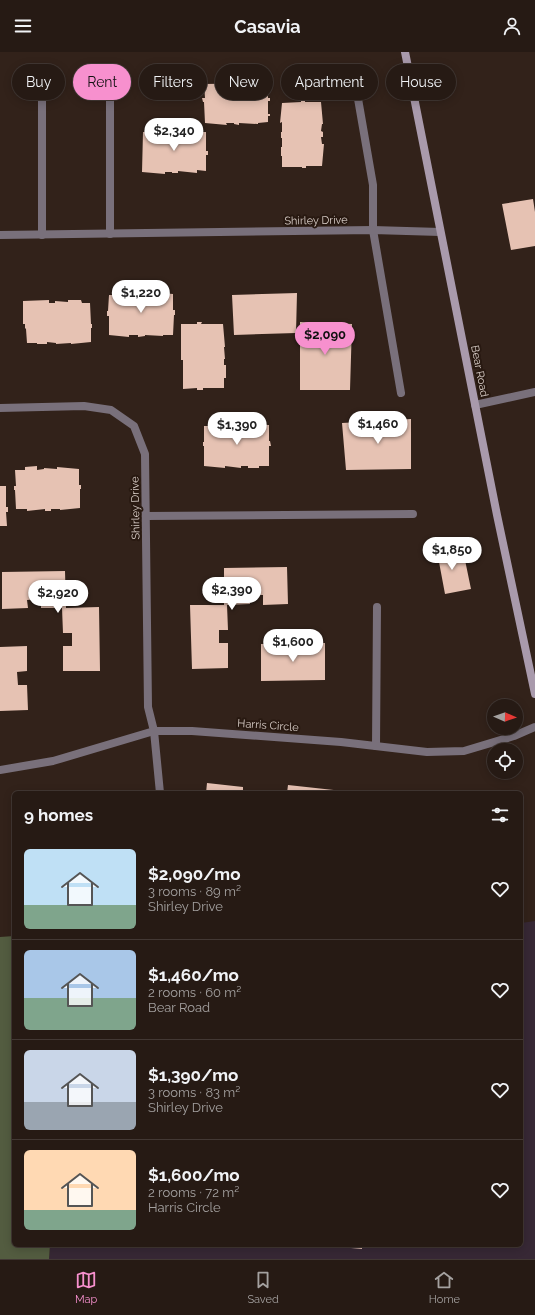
<!DOCTYPE html>
<meta charset="utf-8">
<style>
:root{--surface:#261a14;--page:#2e231d;--text:#f1f3f6;--muted:#a4a1a0;--line:#423834;--accent:#f790ce}
body{margin:0;font-family:Raleway,sans-serif;background:var(--page);color:var(--text);height:100vh;display:flex;flex-direction:column;font-size:15px;white-space:nowrap}
*{box-sizing:border-box;margin:0}
p{font-size:13px;color:var(--muted)}
.icon{flex:none;width:22px;height:22px;fill:none;stroke:currentColor;stroke-width:2;stroke-linecap:round;stroke-linejoin:round}
.map{position:relative;flex:1;overflow:hidden}
.details{position:absolute;left:12px;top:739px;width:511px;height:456px;display:flex;flex-direction:column;background:var(--surface);border-radius:6px;box-shadow:0 2px 10px #0003,0 0 0 1px var(--line)}
.details>*{flex:none}
.banner{position:absolute;left:12px;top:12px;width:511px;height:36px;display:flex;gap:8px}
.needle{width:26px;rotate:92deg}
.tools{position:absolute;left:487px;top:647px;display:grid;gap:8px}
.tools a{display:grid;place-items:center;width:36px;height:36px;border-radius:50%;background:var(--surface);box-shadow:0 2px 10px #0003,0 0 0 1px var(--line);font-size:20px}
.price{position:absolute;translate:-50% -34px;padding:0 9px;border-radius:14px;background:#fff;color:#222;font-size:13px;line-height:26px;filter:drop-shadow(0 1px 2px #0008)}
.price::after{content:'';position:absolute;left:50%;top:24px;width:12px;height:9px;margin-left:-6px;background:inherit;clip-path:polygon(0 0,100% 0,50% 100%)}
.price.selected{background:var(--accent);color:#111}
ul{padding:0;list-style:none}
li{display:flex;align-items:center;gap:12px;height:100px;padding:0 12px}
li+li{border-top:1px solid var(--line)}
li span{display:grid;place-items:center;flex:none;width:112px;height:80px;border-radius:6px;color:#555}
li>.icon{margin-inline-start:auto}
span .icon{width:48px;height:48px;fill:#fffc;stroke-width:1}
li b{font-size:17px}
h2{display:flex;justify-content:space-between;align-items:center;height:48px;padding:0 12px;font-size:17px}
.chip{padding:0 14px;border-radius:18px;background:var(--surface);box-shadow:0 2px 10px #0003,0 0 0 1px var(--line);font-size:14px;line-height:36px}
.chip.selected{background:var(--accent);color:#111}
header{display:flex;justify-content:space-between;align-items:center;height:52px;padding:0 12px;background:var(--surface);font-size:18px;font-weight:700}
.tab-bar{display:flex;justify-content:space-around;align-items:center;height:56px;border-top:1px solid var(--line);background:var(--surface);font-size:11px;color:var(--muted)}
.tab-bar a{display:grid;justify-items:center;gap:2px}
.tab-bar .selected{color:var(--accent)}
.map>svg:first-child{display:block}
.education{fill:#372835}
.forest{fill:#535c40}
.building{fill:#e6c2b3}
.lines{fill:none;stroke-linecap:round;stroke-linejoin:round}
.service{stroke:#79707b;stroke-width:8}
.minor{stroke:#79707b;stroke-width:8}
.secondary{stroke:#a99aac;stroke-width:8}
.labels{text-anchor:middle;stroke-width:4;stroke-linejoin:round;paint-order:stroke}
.street-label{font-size:11px;fill:#dacfc9;stroke:#281911}
</style>
<header><svg class="icon" aria-label="menu" viewBox="0 0 24 24"><path d="M4 6h16M4 12h16M4 18h16"/></svg>Casavia<svg class="icon" aria-label="person" viewBox="0 0 24 24"><circle cx="12" cy="8" r="4"/><path d="M4 21q1-7 8-7t8 7"/></svg></header>
<div class="map">
<svg width="535" height="1207" viewBox="0 0 535 1207">
<rect width="100%" height="100%" fill="#32221a"/>
<path class="education" d="M535,869V1207H49L50,1193H521V871Z"/>
<path class="forest" d="M14,884V1193H50L49,1207H0V885Z"/>
<path class="building" d="M268,31V46H270V49H268V62H270V64H268V70L258,71V72L239,71V73L234,72V71H226L227,73L205,71L204,50H203L202,46H205L204,32Z
M301,49H305V50H321L323,72H322L321,79L323,80V85H321L322,92H324L322,114H306V116H302V115H282V104H281V95H282V86H281V80H282V70L280,71L282,51L301,50Z
M143,80H206V99H208V103H206V119L197,118V121L178,119V121H172V120H165V122L142,120Z
M533,147L535,160V194L511,198L502,152Z
M118,240H131L132,243H137V241L150,242V240L173,242V258H175V263H174L173,283H163V284L145,283V284L138,285V283H129V285L109,283V264H107V259H108L109,243H118Z
M297,241L296,281L234,283L232,243Z
M49,248V251H55V249L68,250V248H81L82,251H90L91,272H92V276H91V290L71,292V291L56,292V291L47,290V292H37V291H27L26,277L25,276V272H23V249Z
M197,270H202L201,272H223L225,295H224L225,307H224V313H226V326H224V336H203V338H197V336L183,337V308H181V272H197Z
M300,270L352,272L350,338H300Z
M411,367V417L346,418L342,371Z
M214,372H226V374L239,372L240,374H246V372L269,373V389H270L271,394H269V414H259V416H248V414H241V416L225,414V416L204,414V394H203V390H204V374H214Z
M37,414V418L44,417V416L57,417V415L79,417V433H81V437H80V456L60,458V457H51V459H45V457L27,459V457H16L15,438H14V434H16L15,418H25V415Z
M0,434H6V455H8V460H6L7,474H0Z
M455,494L458,509L465,508L471,537L445,542L439,510H436L434,498Z
M287,515L288,552L263,553V543H249L250,552L227,553L228,578H219V591H228V616L192,617L190,553H224V516Z
M65,519L66,556L99,555L100,619H63V594H72V581H63L62,556H41V547L27,548L28,556L2,557V520Z
M287,591V602H300V591H325V628L261,629V592Z
M27,594V619L17,620L18,633H27L28,658L0,659V595Z
M207,731L243,735V741H206Z
M288,733L352,740V741H287Z
M329,1193H362V1197L329,1194Z"/>
<g class="lines">
<path class="service" d="M353,18L373,133V178L401,341
M42,36V183
M110,36V182
M146,464L413,462
M154,679L160,741
M376,694L377,555"/>
<path class="minor" d="M0,183L373,178L440,180
M475,353L535,340
M0,356L84,354L111,358L134,374L145,402L148,655L154,679
M0,718L53,709L154,679H192L341,690L427,700L464,699L514,684L535,675"/>
<path class="secondary" d="M405,0L497,463L535,642"/>
</g>
<g class="labels">
<g class="street-label">
<text transform="translate(316 168) rotate(-1)" y="4">Shirley Drive</text>
<text transform="translate(480 319) rotate(79)" y="4">Bear Road</text>
<text transform="translate(135 456) rotate(-91)" y="4">Shirley Drive</text>
<text transform="translate(268 673) rotate(4)" y="4">Harris Circle</text>
</g>
</g>
</svg>
<div class="tools">
<a><svg class="needle" viewBox="-14 -14 28 28"><path d="M0-13l5 13h-10z" fill="#e53935"/><path d="M0 13l5-13h-10z" fill="#a4a1a0"/></svg></a>
<a><svg class="icon" aria-label="locate" viewBox="0 0 24 24"><circle cx="12" cy="12" r="6"/><path d="M12 2v4M12 18v4M2 12h4M18 12h4"/></svg></a>
</div>
<b class="price" style="left:174px;top:100px">$2,340</b>
<b class="price" style="left:141px;top:262px">$1,220</b>
<b class="price selected" style="left:325px;top:304px">$2,090</b>
<b class="price" style="left:378px;top:393px">$1,460</b>
<b class="price" style="left:237px;top:394px">$1,390</b>
<b class="price" style="left:452px;top:519px">$1,850</b>
<b class="price" style="left:232px;top:559px">$2,390</b>
<b class="price" style="left:58px;top:562px">$2,920</b>
<b class="price" style="left:293px;top:611px">$1,600</b>
<div class="banner">
<a class="chip">Buy</a>
<a class="chip selected">Rent</a>
<a class="chip">Filters</a>
<a class="chip">New</a>
<a class="chip">Apartment</a>
<a class="chip">House</a>
</div>
<section class="details">
<h2>9 homes<svg class="icon" aria-label="filters" viewBox="0 0 24 24"><path d="M4 7h16M4 17h16"/><circle cx="9" cy="7" r="2"/><circle cx="15" cy="17" r="2"/></svg></h2>
<ul>
<li><span style="background:linear-gradient(#bfe0f5 70%,#7fa58c 0)"><svg class="icon" aria-label="home" viewBox="0 0 24 24"><path d="M3 11l9-7 9 7M6 9v11h12V9"/></svg></span><div><b>$2,090/mo</b><p>3 rooms · 89 m²</p><p>Shirley Drive</p></div><svg class="icon" aria-label="heart" viewBox="0 0 24 24"><path d="M12 20l-8-8c-3-5 5-10 8-4 3-6 11-1 8 4z"/></svg></li>
<li><span style="background:linear-gradient(#a9c7e8 60%,#7fa58c 0)"><svg class="icon" aria-label="home" viewBox="0 0 24 24"><path d="M3 11l9-7 9 7M6 9v11h12V9"/></svg></span><div><b>$1,460/mo</b><p>2 rooms · 60 m²</p><p>Bear Road</p></div><svg class="icon" aria-label="heart" viewBox="0 0 24 24"><path d="M12 20l-8-8c-3-5 5-10 8-4 3-6 11-1 8 4z"/></svg></li>
<li><span style="background:linear-gradient(#c9d6e8 65%,#9aa5b1 0)"><svg class="icon" aria-label="home" viewBox="0 0 24 24"><path d="M3 11l9-7 9 7M6 9v11h12V9"/></svg></span><div><b>$1,390/mo</b><p>3 rooms · 83 m²</p><p>Shirley Drive</p></div><svg class="icon" aria-label="heart" viewBox="0 0 24 24"><path d="M12 20l-8-8c-3-5 5-10 8-4 3-6 11-1 8 4z"/></svg></li>
<li><span style="background:linear-gradient(#ffd9b3 75%,#7fa58c 0)"><svg class="icon" aria-label="home" viewBox="0 0 24 24"><path d="M3 11l9-7 9 7M6 9v11h12V9"/></svg></span><div><b>$1,600/mo</b><p>2 rooms · 72 m²</p><p>Harris Circle</p></div><svg class="icon" aria-label="heart" viewBox="0 0 24 24"><path d="M12 20l-8-8c-3-5 5-10 8-4 3-6 11-1 8 4z"/></svg></li>
</ul>
</section>
</div>
<nav class="tab-bar">
<a class="selected"><svg class="icon" aria-label="map" viewBox="0 0 24 24"><path d="M3 6l6-2 6 2 6-2v14l-6 2-6-2-6 2zM9 4v14M15 6v14"/></svg>Map</a>
<a><svg class="icon" aria-label="saved" viewBox="0 0 24 24"><path d="M7 4h10v16l-5-4-5 4z"/></svg>Saved</a>
<a><svg class="icon" aria-label="home" viewBox="0 0 24 24"><path d="M3 11l9-7 9 7M6 9v11h12V9"/></svg>Home</a>
</nav>
